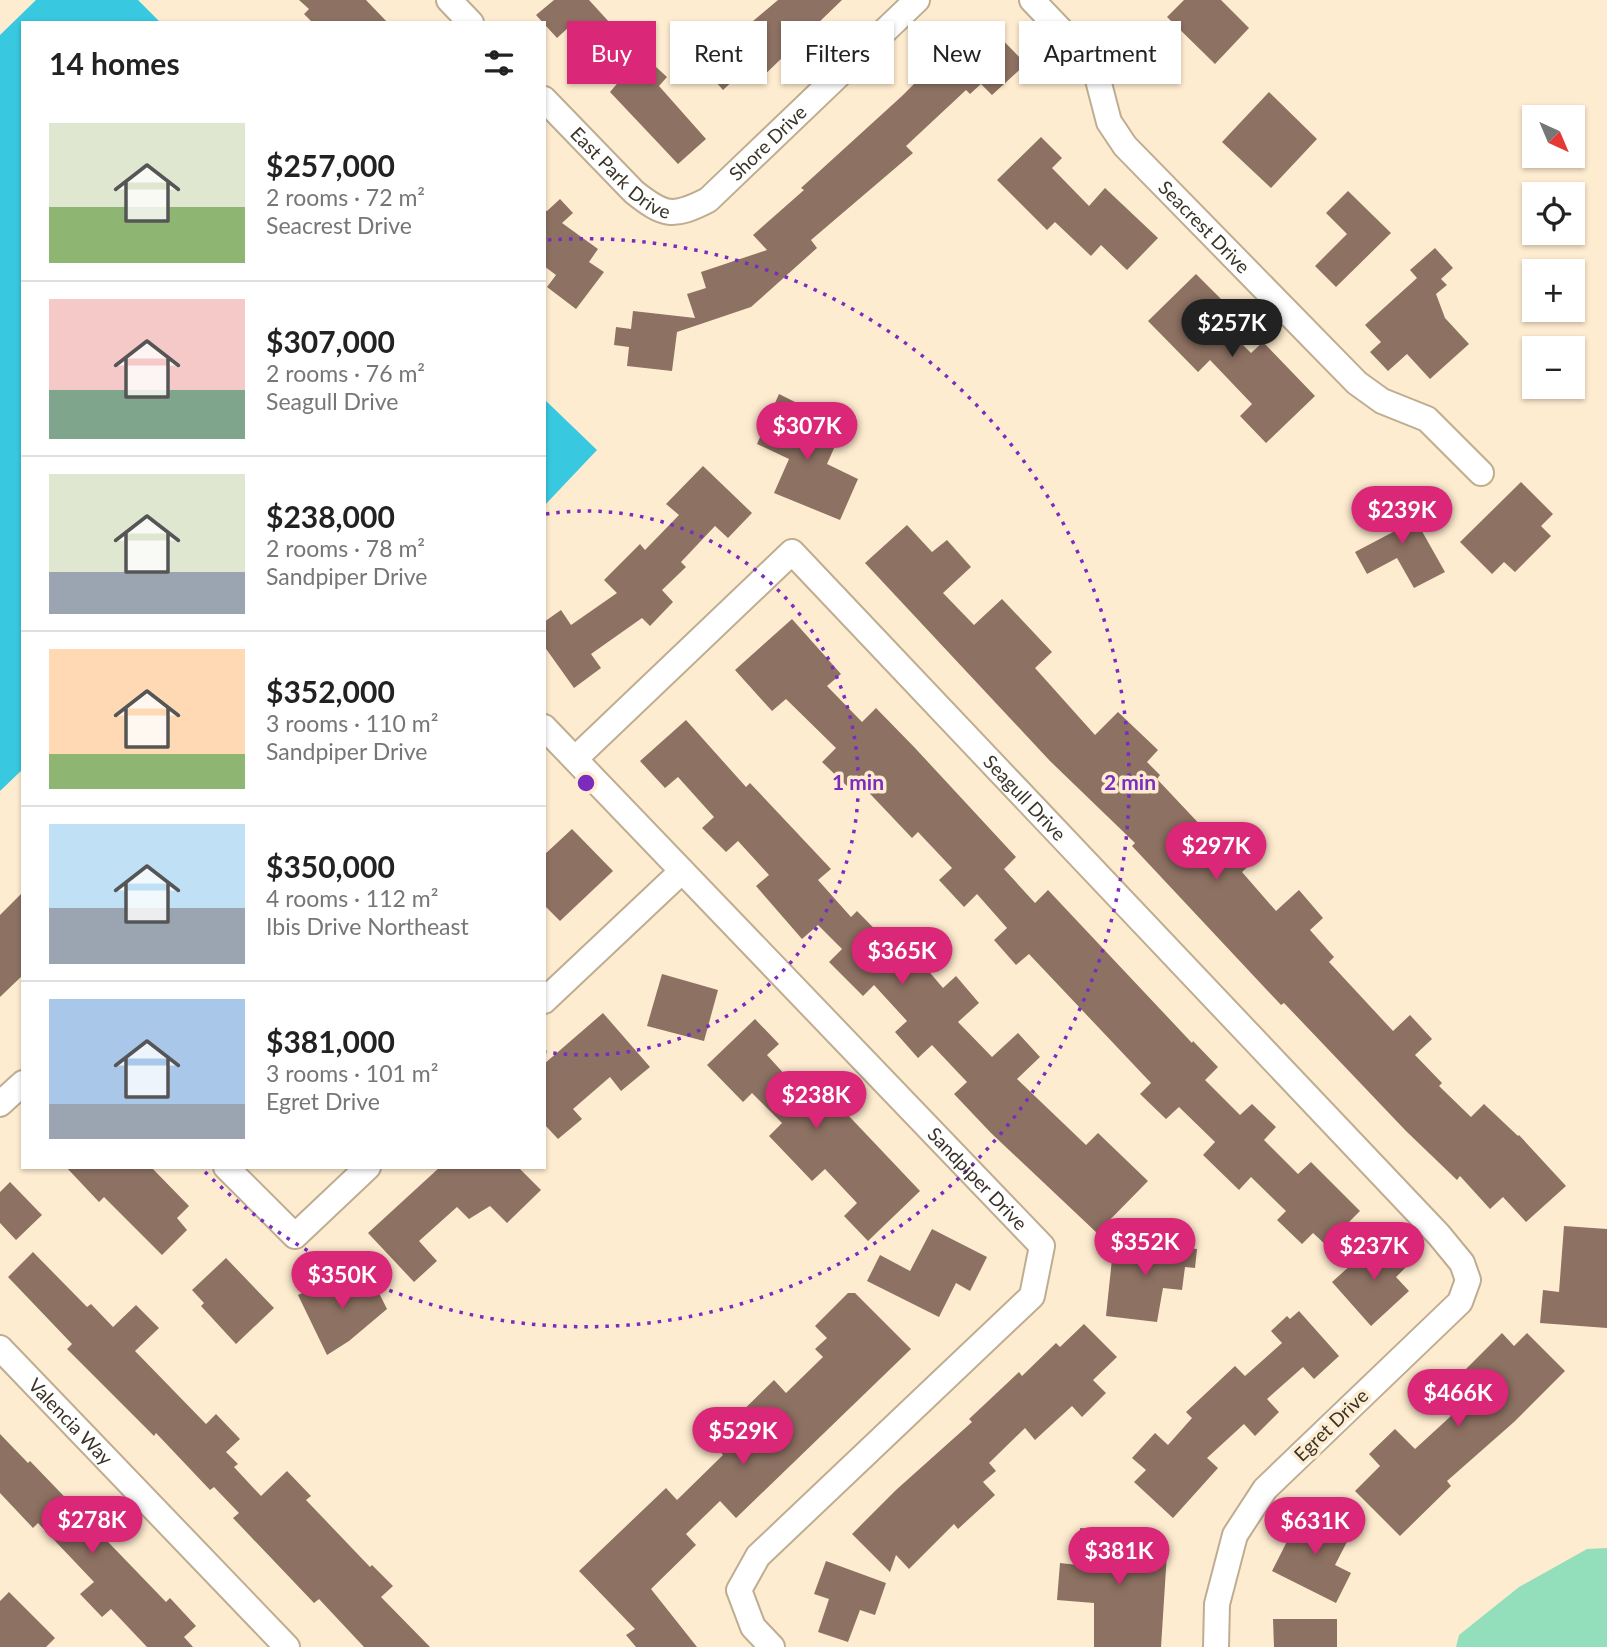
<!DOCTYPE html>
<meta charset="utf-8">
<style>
:root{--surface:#fff;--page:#f6f6f6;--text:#222;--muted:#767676;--line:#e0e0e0;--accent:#db2777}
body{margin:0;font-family:Lato,sans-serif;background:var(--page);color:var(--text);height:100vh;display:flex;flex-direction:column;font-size:26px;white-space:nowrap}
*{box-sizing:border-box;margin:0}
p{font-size:23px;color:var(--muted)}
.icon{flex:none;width:38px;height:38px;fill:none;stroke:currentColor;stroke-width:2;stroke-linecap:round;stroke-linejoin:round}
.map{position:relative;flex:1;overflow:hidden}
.sheet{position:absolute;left:21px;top:21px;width:525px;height:1148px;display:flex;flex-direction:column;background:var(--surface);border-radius:0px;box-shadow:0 2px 5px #0004}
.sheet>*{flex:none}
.guide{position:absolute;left:567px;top:21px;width:665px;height:63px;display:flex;gap:14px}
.needle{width:46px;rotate:136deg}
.tools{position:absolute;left:1522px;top:105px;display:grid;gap:14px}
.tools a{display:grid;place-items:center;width:63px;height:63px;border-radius:0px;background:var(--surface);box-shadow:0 2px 5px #0004;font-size:35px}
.price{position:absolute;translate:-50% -60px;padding:0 16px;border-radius:24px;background:var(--accent);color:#fff;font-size:23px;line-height:46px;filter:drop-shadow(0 2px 4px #0008)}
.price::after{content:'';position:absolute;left:50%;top:42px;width:21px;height:16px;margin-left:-10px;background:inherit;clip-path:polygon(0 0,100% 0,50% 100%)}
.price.selected{background:#222;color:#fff}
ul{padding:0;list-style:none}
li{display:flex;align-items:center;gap:21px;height:175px;padding:0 28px}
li+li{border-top:2px solid var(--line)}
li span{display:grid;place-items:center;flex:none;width:196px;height:140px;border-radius:0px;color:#555}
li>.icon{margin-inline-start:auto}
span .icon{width:84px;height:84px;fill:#fffc;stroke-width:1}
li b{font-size:30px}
h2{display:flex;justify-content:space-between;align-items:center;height:84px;padding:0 28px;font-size:30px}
.pill{padding:0 24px;border-radius:0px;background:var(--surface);box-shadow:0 2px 5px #0004;font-size:24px;line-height:63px}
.pill.selected{background:var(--accent);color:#fff}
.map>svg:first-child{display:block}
.green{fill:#94dfbb}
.water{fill:#38c9e0}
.building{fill:#8d7162}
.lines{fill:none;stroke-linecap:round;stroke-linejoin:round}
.minor-casing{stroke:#bfad92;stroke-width:28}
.minor{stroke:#fff;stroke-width:24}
.ring{fill:none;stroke:#7b2cbf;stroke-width:3.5;stroke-dasharray:3.5 7}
.labels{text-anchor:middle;stroke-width:7;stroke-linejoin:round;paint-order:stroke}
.street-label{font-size:19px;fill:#3a3328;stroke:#feecd0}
.centre{fill:#7b2cbf;stroke:#feecd0;stroke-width:3.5}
.ring-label{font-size:21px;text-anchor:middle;font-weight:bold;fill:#7b2cbf;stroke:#feecd0;stroke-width:7;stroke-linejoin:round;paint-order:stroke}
</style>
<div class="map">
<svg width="1607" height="1647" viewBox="0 0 1607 1647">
<rect width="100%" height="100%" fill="#feecd0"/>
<path class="green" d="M1607,1548V1647H1456L1459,1635L1519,1587L1587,1549Z"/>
<path class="water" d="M36,0H138L161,23H23V769L0,791V35Z
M544,399L597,450L544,506Z"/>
<path class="building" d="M299,0H366L388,23H313L304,14L309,9Z
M554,0H589L621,35L667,77L659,86L706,139L678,164L610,92L621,79L569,27L557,38L536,15Z
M778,0H842L758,81L747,68L723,90L701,65Z
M1184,0H1221L1249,28L1215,64L1167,17Z
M992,29L1026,64L992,95L981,84L970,94L966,90L906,146L913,153L811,240L817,248L751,307L677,332L672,371L627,366L629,347L614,345L616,327L631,329L633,311L695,318L687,294L706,288L701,272L767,250L753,235L804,190L801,188L902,96L948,50L959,61Z
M1269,92L1317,139L1271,188L1222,142Z
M1041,137L1062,158L1052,168L1089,206L1105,188L1158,238L1127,270L1101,245L1091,256L1055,222L1047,230L997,180Z
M1348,191L1391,233L1336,287L1315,266L1347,234L1326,213Z
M560,199L573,213L562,223L598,249L589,262L604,272L576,309L547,287L556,275L544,266V210L547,211Z
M1435,248L1453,268L1441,279L1447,285L1436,294L1445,318L1469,344L1430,379L1407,354L1388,371L1370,352L1381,342L1365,325L1417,278L1410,270Z
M1196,274L1221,299L1209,311L1251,353L1263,342L1315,396L1266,443L1240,416L1252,404L1210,360L1198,372L1148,321Z
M779,394L795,402L790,414L839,437L827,464L858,479L840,520L774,493L789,459L757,444Z
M703,466L752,513L728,538L715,526L681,562L686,567L662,590L673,602L650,626L642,618L591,654L601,668L574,688L544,646V622L561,610L571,625L617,593L604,580L640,544L645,550L679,515L666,504Z
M1521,482L1553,514L1541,526L1551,536L1515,572L1504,562L1492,574L1460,542Z
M1401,494L1445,572L1414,588L1397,558L1367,574L1355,552L1393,532L1378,506Z
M907,525L932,552L947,540L971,567L943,593L974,625L1002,599L1052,652L1035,668L1095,735L1118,712L1158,750L1147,762L1160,775L1157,779L1222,848L1244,828L1265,851L1242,872L1276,911L1299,890L1323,918L1310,930L1334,957L1329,962L1393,1031L1410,1015L1432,1039L1415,1055L1442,1083L1439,1086L1471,1117L1484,1104L1518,1136L1519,1135L1566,1186L1526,1222L1503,1197L1490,1209L1460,1176L1457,1180L1406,1131L1284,1003L1281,1005L1132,846L1135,843L1050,761L865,563Z
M792,619L841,674L827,686L862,722L876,708L915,748L1016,857L1004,869L1035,903L1048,890L1192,1043L1193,1041L1218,1067L1205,1080L1240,1115L1252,1104L1276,1127L1264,1140L1298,1174L1311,1162L1360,1211L1326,1245L1313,1233L1302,1244L1277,1220L1286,1211L1251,1177L1239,1190L1203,1155L1215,1142L1179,1107L1166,1119L1140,1094L1151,1083L1029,954L1016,965L994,940L1007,928L977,894L964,907L939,880L952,868L918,832L912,838L856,779L848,787L822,762L836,748L786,699L772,711L735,670Z
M686,720L746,787L750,783L831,869L818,880L851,917L857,911L913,968L920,961L943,988L956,976L979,1003L958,1022L992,1057L1018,1033L1040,1057L1017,1079L1086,1145L1098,1133L1148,1181L1097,1233L991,1133L954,1094L967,1082L932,1045L918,1058L895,1032L907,1021L874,985L863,996L829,962L842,949L818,925L802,939L756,886L769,875L738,841L726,852L702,828L714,817L678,777L665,788L640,761Z
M572,829L613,871L560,921L544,905V855Z
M23,892V975L0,997V915Z
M662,974L718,990L704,1041L647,1026Z
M603,1013L650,1067L621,1091L610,1077L573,1109L582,1119L558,1139L544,1124V1064Z
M755,1019L779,1044L767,1055L797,1088L810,1075L920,1191L868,1241L844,1216L857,1203L825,1169L812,1181L769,1136L782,1123L752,1093L743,1102L707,1065Z
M66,1167H151L189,1206L177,1218L187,1230L162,1255L104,1197L99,1202Z
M440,1167H518L541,1190L507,1223L490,1206L469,1219L457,1207L419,1241L437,1261L414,1282L368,1233Z
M10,1182L42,1215L16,1240L0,1223V1192Z
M1564,1226L1607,1229V1328L1540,1323L1543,1290L1559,1292Z
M932,1229L987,1257L970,1291L956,1283L939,1317L867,1281L880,1255L910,1271Z
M1382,1237L1408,1265L1396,1277L1409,1291L1371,1326L1332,1282Z
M1114,1240L1197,1249L1195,1268L1185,1267L1182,1290L1163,1288L1157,1322L1106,1316Z
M33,1252L87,1307L91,1304L113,1327L136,1305L159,1328L135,1351L206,1424L216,1414L240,1439L226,1452L238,1464L234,1467L261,1496L287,1471L311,1496L306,1500L370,1567L372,1565L393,1586L381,1597L430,1647H364L319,1599L314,1603L233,1518L239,1513L214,1487L210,1490L156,1433L154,1436L67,1349L72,1344L8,1277Z
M226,1258L274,1308L236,1344L201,1306L204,1303L192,1290Z
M371,1277L387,1309L349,1341L327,1355L298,1295L331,1279L338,1292Z
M848,1293H855L911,1349L736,1518L720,1501L686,1534L696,1545L651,1589L697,1647H636L626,1635L635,1629L579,1571L666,1488L677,1500L723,1455L711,1442L774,1380L786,1393L823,1357L815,1349L827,1338L815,1326Z
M1299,1311L1339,1356L1314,1379L1303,1367L1267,1399L1279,1412L1255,1436L1244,1424L1207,1458L1218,1468L1173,1518L1134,1482L1146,1470L1132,1458L1155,1433L1168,1445L1192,1418L1186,1412L1235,1366L1245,1376L1282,1343L1271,1331L1287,1316L1290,1319Z
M1084,1324L1117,1357L1093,1380L1106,1393L1082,1417L1072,1406L1035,1440L1025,1428L989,1463L996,1471L983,1482L995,1495L958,1529L954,1524L909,1569L896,1555L890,1572L852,1534L896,1490L972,1422L969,1419L1019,1372L1022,1376L1056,1343L1060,1347Z
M1502,1333L1514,1346L1527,1333L1565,1371L1514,1422L1447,1481L1451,1486L1400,1536L1355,1491L1380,1466L1369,1454L1395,1429L1415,1449L1451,1416L1431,1393L1455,1371L1459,1376Z
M0,1434L28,1463L30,1461L166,1602L170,1598L196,1626L184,1637L193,1647H147L111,1609L102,1617L80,1594L94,1582L38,1523L33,1528L0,1493Z
M1303,1510L1351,1534L1335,1565L1351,1573L1336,1603L1272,1571Z
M1080,1528L1158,1534L1143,1551L1167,1553L1161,1647H1094V1603L1057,1600L1060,1563L1078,1565Z
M826,1561L886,1583L875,1615L860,1610L848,1642L818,1632L829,1599L814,1594Z
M9,1592L55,1638L46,1647H0V1601Z
M1273,1619H1337V1647H1274Z"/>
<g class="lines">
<defs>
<g id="minor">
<path d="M449,0L471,23"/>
<path id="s1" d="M1032,0L1077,47L1097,76L1109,122L1125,146L1357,383L1382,401L1427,419L1481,473"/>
<path id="s2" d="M544,99L634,192C664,216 673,218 708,200L917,0"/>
<path id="s3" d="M544,727L1042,1246L1032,1296L758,1556L739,1590L753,1627L772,1647"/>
<path id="s4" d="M576,758L792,552L1439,1235L1462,1263L1468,1280L1460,1302L1265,1489L1235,1535L1217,1604L1216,1647"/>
<path d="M544,1001L682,871"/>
<path d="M0,1104L23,1083"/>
<path d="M226,1167L295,1236L368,1167"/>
<path id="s5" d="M0,1348L287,1647"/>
</g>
</defs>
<use href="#minor" class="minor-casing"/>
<use href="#minor" class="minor"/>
</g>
<g class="ring">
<path d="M546 514A272 272 0 1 1 546 1052"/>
<path d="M548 240A544 544 0 1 1 201 1168"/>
</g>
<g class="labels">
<g class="street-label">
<text dy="7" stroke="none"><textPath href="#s2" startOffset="294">Shore Drive</textPath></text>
<text dy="7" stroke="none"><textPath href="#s2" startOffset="107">East Park Drive</textPath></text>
<text dy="7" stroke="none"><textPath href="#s1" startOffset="290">Seacrest Drive</textPath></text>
<text dy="7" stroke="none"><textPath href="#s4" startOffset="637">Seagull Drive</textPath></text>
<text dy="7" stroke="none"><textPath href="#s3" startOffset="626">Sandpiper Drive</textPath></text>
<text dy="7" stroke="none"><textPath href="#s5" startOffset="102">Valencia Way</textPath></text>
<text transform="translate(1331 1425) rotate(-44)" y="7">Egret Drive</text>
</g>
</g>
<circle cx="586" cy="783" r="10" class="centre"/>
<g class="ring-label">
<text x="858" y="790">1 min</text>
<text x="1130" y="790">2 min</text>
</g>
</svg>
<div class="tools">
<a><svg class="needle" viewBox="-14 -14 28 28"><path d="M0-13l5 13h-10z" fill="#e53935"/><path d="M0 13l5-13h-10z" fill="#767676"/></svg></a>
<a><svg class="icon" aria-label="locate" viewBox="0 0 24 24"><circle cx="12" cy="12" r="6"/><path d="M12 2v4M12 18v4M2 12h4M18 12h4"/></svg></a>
<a>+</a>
<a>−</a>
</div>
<b class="price selected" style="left:1232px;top:359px">$257K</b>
<b class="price" style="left:807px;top:462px">$307K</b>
<b class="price" style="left:1402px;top:546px">$239K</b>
<b class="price" style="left:1216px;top:882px">$297K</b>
<b class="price" style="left:902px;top:987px">$365K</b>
<b class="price" style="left:816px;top:1131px">$238K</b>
<b class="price" style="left:1145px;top:1278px">$352K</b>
<b class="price" style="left:1374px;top:1282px">$237K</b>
<b class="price" style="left:342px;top:1311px">$350K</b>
<b class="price" style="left:1458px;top:1429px">$466K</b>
<b class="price" style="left:743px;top:1467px">$529K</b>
<b class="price" style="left:92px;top:1556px">$278K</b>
<b class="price" style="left:1315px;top:1557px">$631K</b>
<b class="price" style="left:1119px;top:1587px">$381K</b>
<div class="guide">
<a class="pill selected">Buy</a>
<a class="pill">Rent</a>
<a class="pill">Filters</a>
<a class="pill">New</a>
<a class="pill">Apartment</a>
</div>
<section class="sheet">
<h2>14 homes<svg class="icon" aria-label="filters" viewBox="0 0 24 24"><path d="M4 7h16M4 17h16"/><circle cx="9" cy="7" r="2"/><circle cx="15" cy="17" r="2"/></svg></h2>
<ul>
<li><span style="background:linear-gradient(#dfe7d0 60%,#8fb573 0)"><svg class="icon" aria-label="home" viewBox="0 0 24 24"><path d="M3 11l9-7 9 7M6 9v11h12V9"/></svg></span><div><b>$257,000</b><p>2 rooms · 72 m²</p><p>Seacrest Drive</p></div></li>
<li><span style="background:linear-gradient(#f6c9c9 65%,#7fa58c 0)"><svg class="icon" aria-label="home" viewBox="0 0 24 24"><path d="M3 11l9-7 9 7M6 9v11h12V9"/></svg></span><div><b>$307,000</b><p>2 rooms · 76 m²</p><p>Seagull Drive</p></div></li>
<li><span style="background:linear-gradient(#dfe7d0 70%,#9aa5b1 0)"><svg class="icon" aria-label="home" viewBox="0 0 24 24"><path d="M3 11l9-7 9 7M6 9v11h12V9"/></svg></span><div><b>$238,000</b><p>2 rooms · 78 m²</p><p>Sandpiper Drive</p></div></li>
<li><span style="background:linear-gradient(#ffd9b3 75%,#8fb573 0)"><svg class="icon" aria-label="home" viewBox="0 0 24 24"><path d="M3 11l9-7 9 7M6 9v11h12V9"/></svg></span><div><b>$352,000</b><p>3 rooms · 110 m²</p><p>Sandpiper Drive</p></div></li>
<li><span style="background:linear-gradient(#bfe0f5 60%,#9aa5b1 0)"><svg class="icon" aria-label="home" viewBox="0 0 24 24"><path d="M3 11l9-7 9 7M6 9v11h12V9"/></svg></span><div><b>$350,000</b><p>4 rooms · 112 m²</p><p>Ibis Drive Northeast</p></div></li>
<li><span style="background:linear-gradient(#a9c7e8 75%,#9aa5b1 0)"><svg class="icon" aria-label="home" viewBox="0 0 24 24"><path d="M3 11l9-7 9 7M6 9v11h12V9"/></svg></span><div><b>$381,000</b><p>3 rooms · 101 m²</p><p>Egret Drive</p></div></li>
</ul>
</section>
</div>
